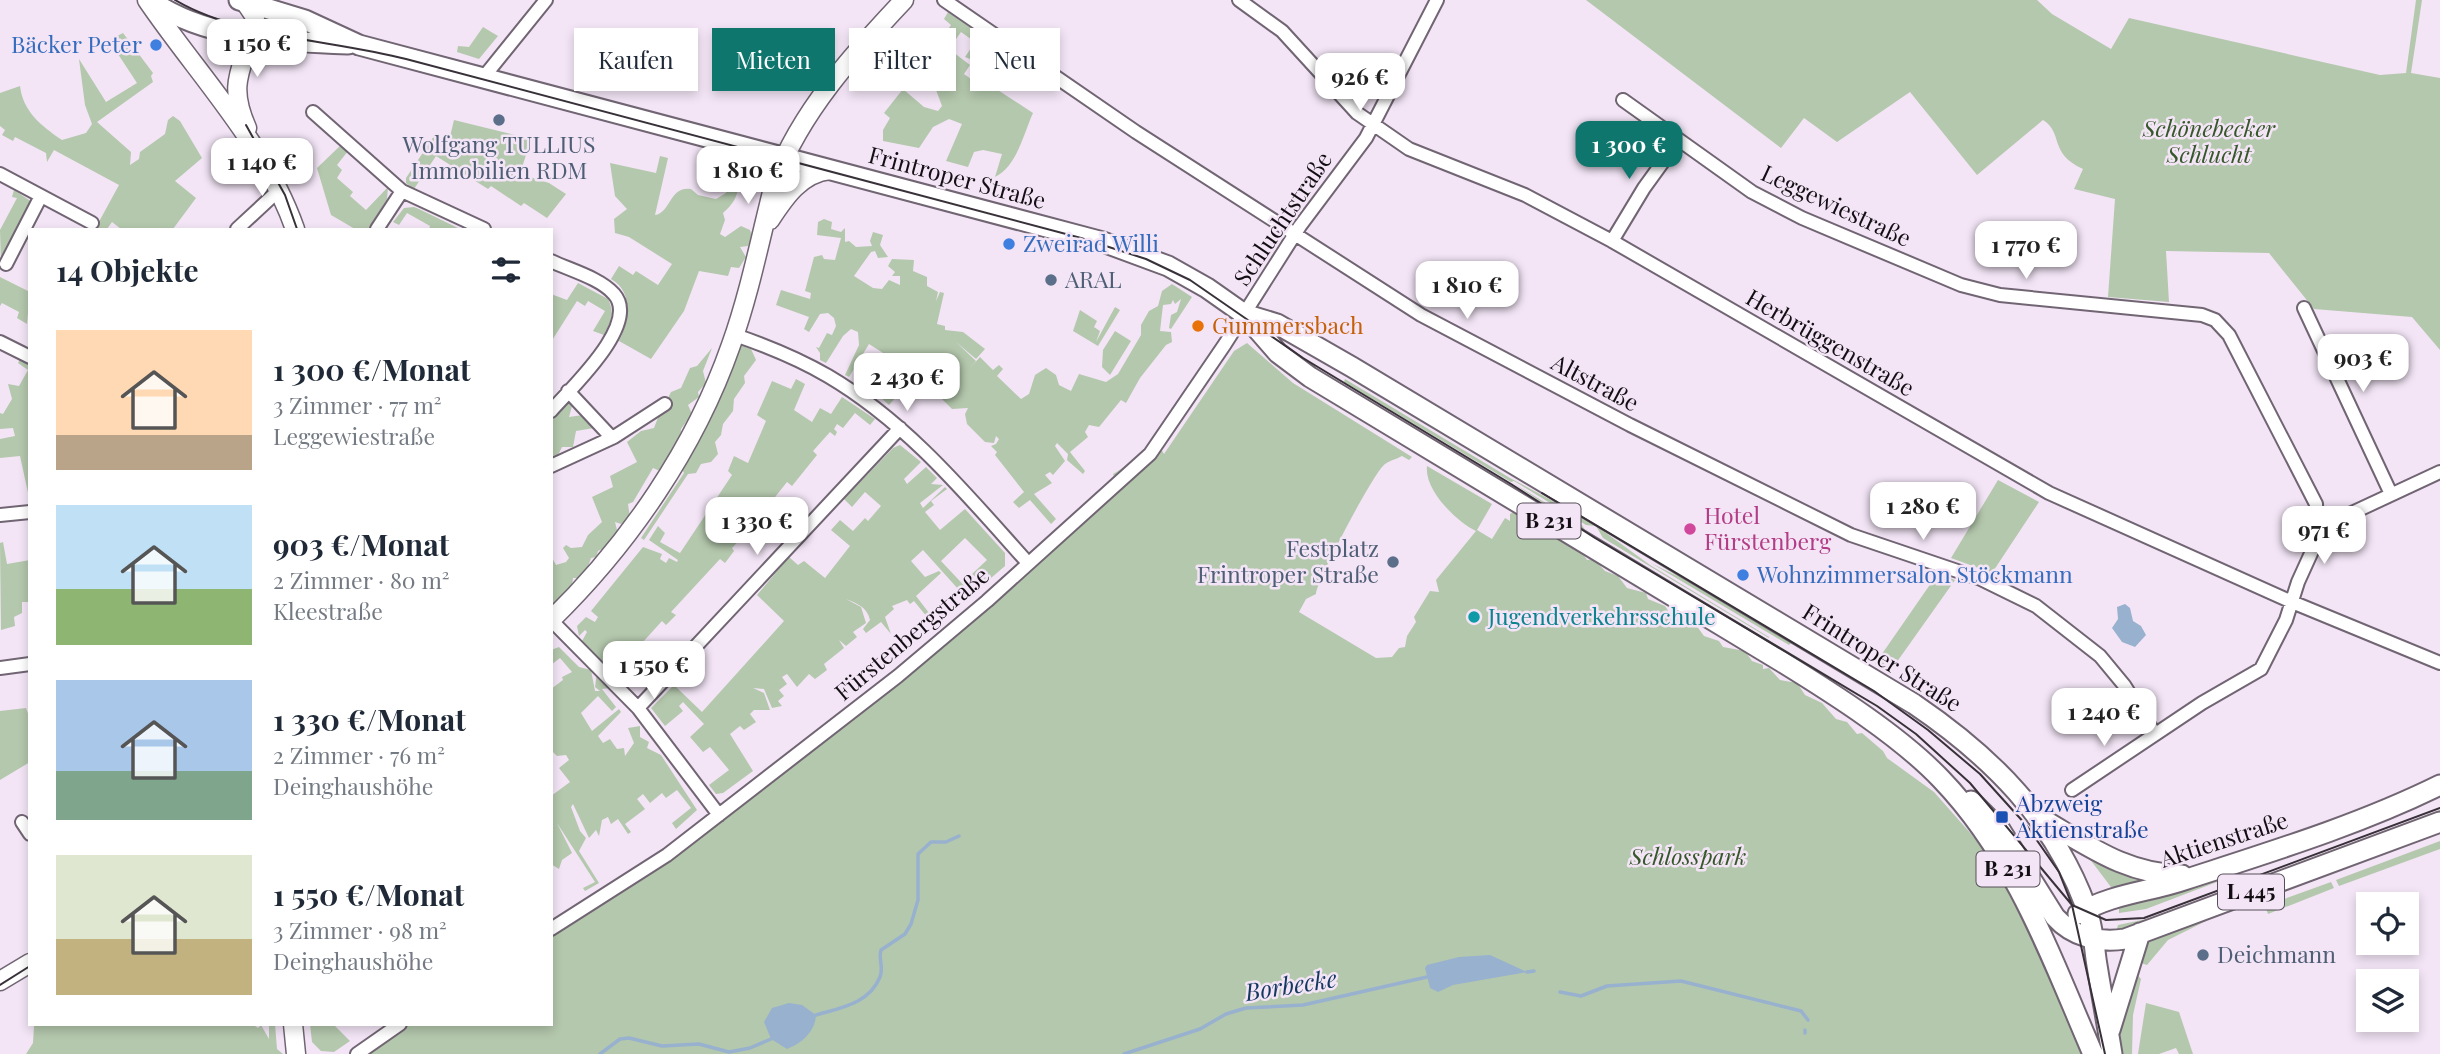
<!DOCTYPE html>
<html lang="de">
<meta charset="utf-8">
<style>
:root{--surface:#fff;--page:#f6f6f7;--text:#1f2937;--muted:#747a83;--accent:#0f766e}
body{margin:0;font-family:"Playfair Display",serif;background:var(--page);color:var(--text);height:100vh;display:flex;flex-direction:column;font-size:26px;white-space:nowrap}
*{box-sizing:border-box;margin:0}
p{font-size:23px;color:var(--muted)}
.icon{flex:none;width:38px;height:38px;fill:none;stroke:currentColor;stroke-width:2;stroke-linecap:round;stroke-linejoin:round}
.map{position:relative;flex:1;overflow:hidden}
.side{position:absolute;left:28px;top:228px;width:525px;height:798px;display:flex;flex-direction:column;background:var(--surface);border-radius:0px;box-shadow:0 4px 10px #0003}
.side>*{flex:none}
.banner{position:absolute;left:574px;top:28px;width:665px;height:63px;display:flex;gap:14px}
.controls{position:absolute;left:2356px;top:892px;display:grid;gap:14px}
.controls a{display:grid;place-items:center;width:63px;height:63px;border-radius:0px;background:var(--surface);box-shadow:0 4px 10px #0003;font-size:35px}
.price{position:absolute;translate:-50% -60px;padding:0 16px;border-radius:14px;background:#fff;color:#222;font-size:23px;line-height:46px;filter:drop-shadow(0 2px 4px #0008)}
.price::after{content:'';position:absolute;left:50%;top:42px;width:21px;height:16px;margin-left:-10px;background:inherit;clip-path:polygon(0 0,100% 0,50% 100%)}
.price.active{background:var(--accent);color:#fff}
ul{padding:0;list-style:none}
li{display:flex;align-items:center;gap:21px;height:175px;padding:0 28px}
li span{display:grid;place-items:center;flex:none;width:196px;height:140px;border-radius:0px;color:#555}
li>.icon{margin-inline-start:auto}
span .icon{width:84px;height:84px;fill:#fffc;stroke-width:1}
li b{font-size:30px}
h2{display:flex;justify-content:space-between;align-items:center;height:84px;padding:0 28px;font-size:30px}
.tag{padding:0 24px;border-radius:0px;background:var(--surface);box-shadow:0 4px 10px #0003;font-size:24px;line-height:63px}
.tag.active{background:var(--accent);color:#fff}
.map>svg:first-child{display:block}
.green{fill:#b4c8ad}
.water{fill:#98b1cf}
.lines{fill:none;stroke-linecap:round;stroke-linejoin:round}
.stream{stroke:#98b1cf;stroke-width:3.5}
.street-casing{stroke:#716573;stroke-width:16}
.secondary-casing{stroke:#716573;stroke-width:21}
.primary-casing{stroke:#716573;stroke-width:23}
.street{stroke:#fff;stroke-width:12}
.secondary{stroke:#fff;stroke-width:18}
.primary{stroke:#fff;stroke-width:19}
.tram{stroke:#383139;stroke-width:2}
.shop-dot{fill:#3f7fe0;stroke:#f3e5f6;stroke-width:2.5}
.service-dot{fill:#5c6f8a;stroke:#f3e5f6;stroke-width:2.5}
.food-dot{fill:#e8710a;stroke:#f3e5f6;stroke-width:2.5}
.hotel-dot{fill:#d1479c;stroke:#f3e5f6;stroke-width:2.5}
.culture-dot{fill:#0f9aa8;stroke:#f3e5f6;stroke-width:2.5}
.transit-dot{fill:#1a4fb4;stroke:#f3e5f6;stroke-width:2.5}
.labels{text-anchor:middle;stroke-width:5;stroke-linejoin:round;paint-order:stroke}
.shield{fill:#f3e5f6;stroke:#564e58;stroke-width:2}
.shield-label{font-size:21px;font-weight:bold;fill:#130e14}
.shop-label{font-size:23px;fill:#366cbe;stroke:#f3e5f6;text-anchor:start}
.park-label{font-size:23px;font-style:italic;fill:#36572a;stroke:#f3e5f6}
.service-label{font-size:23px;fill:#4e5e75;stroke:#f3e5f6;text-anchor:start}
.street-label{font-size:23px;fill:#130e14;stroke:#f3e5f6}
.food-label{font-size:23px;fill:#c56008;stroke:#f3e5f6;text-anchor:start}
.hotel-label{font-size:23px;fill:#b23c85;stroke:#f3e5f6;text-anchor:start}
.culture-label{font-size:23px;fill:#0d838f;stroke:#f3e5f6;text-anchor:start}
.transit-label{font-size:23px;fill:#164399;stroke:#f3e5f6;text-anchor:start}
.water-label{font-size:24px;font-style:italic;fill:#133860;stroke:#f3e5f6}
</style>
<div class="map">
<svg width="2440" height="1054" viewBox="0 0 2440 1054">
<rect width="100%" height="100%" fill="#f3e5f6"/>
<path class="green" d="M1586,0H2037L2052,14L2111,49L2129,18L2380,75L2406,73L2416,0H2422L2411,73L2440,78V350L2412,317L2314,309L2269,253L2166,251L2169,302L2108,297L2115,199L2074,189L2083,169C2048,153 2064,133 2043,120L1977,175L1910,92L1837,142L1804,118L1781,148Z
M948,12L984,37L970,59L965,57L975,42L961,32L949,49L970,65L964,74L971,79L975,75L1033,113C1023,135 1017,166 995,177L1002,154L983,150L974,152L968,167L946,161L962,124L949,119L933,127L919,148L883,141V130L890,118L884,113L903,89L924,107L938,111L942,106L932,79L899,55L919,68L930,53L910,40L920,29L939,42L951,25L944,19Z
M483,27L498,36L479,59L457,52L458,46L469,47Z
M123,33L153,73L151,76L153,82L97,122L131,152L130,165L139,159L140,152L165,134L168,120L173,116L180,121L202,158L175,181L196,198L173,229H121L112,222L107,229H95L119,185L54,150L47,162L46,153L15,137L13,141L2,135L5,130L0,126V93L20,86C23,111 40,125 62,140L86,133L92,124L85,105L79,59L106,102L137,83L114,48L107,51L109,40Z
M454,120L531,139L520,174L549,183L566,194L547,218L524,203L521,206L491,186L488,189L436,156L414,189L406,183V178L434,136L448,145Z
M341,145L348,151L337,165L342,170L337,178L353,192L350,196L366,210L388,187L387,199L368,229H355L331,215L317,168Z
M660,156L668,158L655,215C671,213 669,186 691,189L698,195L716,199L726,193L728,180L731,177L739,184C737,198 733,204 723,213L725,220L720,234L725,237L741,226L750,230L752,236L748,246L740,247L746,257L739,268L731,267L728,276L699,271L684,311L651,359L619,341C629,321 634,292 611,279L619,266L633,275L636,271L658,285L672,264L629,237L615,233L614,219L627,209L615,196L610,163L656,173Z
M14,190L32,202L1,266L0,230L17,198L12,197Z
M414,207L419,209L458,228L429,229L430,226L407,213L399,225L393,222L404,208Z
M824,219L832,222L831,229L841,232L845,228V242L849,241L856,247L872,246L870,241L873,232L883,235L880,245L888,257L878,258L875,251L871,252L854,276L873,288L882,289L889,280L900,285V276H892L895,272L888,266L892,259L914,260L913,271L927,277V286L938,292L936,301L940,292L944,293L937,324L945,326V330L963,332L985,349L976,359L956,342L976,361L970,368L980,357L993,370L999,365L1003,369L997,376L1021,399L1029,394L1035,375L1046,368L1056,375L1059,385L1071,391L1079,374L1106,382L1118,374L1141,335V325L1149,311L1158,306L1162,291L1172,284L1192,297L1171,329L1169,328L1171,315L1177,312L1181,299L1175,304L1173,300L1171,304L1163,305L1160,331L1171,332L1172,342L1166,345L1140,378L1126,403L1121,400L1099,427L1089,425L1085,432L1088,437L1070,452L1085,471L1083,474L1067,460L1068,454L1057,443L1055,446L1065,461L1053,475L1050,472L1045,475L1052,483L1034,494L1056,519L1051,524L1030,500L1019,508L1013,502L1024,492L995,455L997,452L991,446L996,444L999,439L996,436L994,443L985,442L967,424L965,414L968,408L952,409L931,388L924,393L918,392L923,379L906,371L890,392L896,397L889,405L879,396L900,368L890,361L891,358L869,344L849,377L845,375L859,345L858,332L851,329L843,336L826,363L820,360V353L816,347L819,348L827,333L832,335L836,326L834,318L828,313L820,314L809,332L804,329L809,317L776,305L781,290L810,299L811,293L805,291L814,257L822,255L824,259L835,260L841,238L817,235L818,222Z
M0,277L30,292L27,324L17,318L19,312L2,303L0,306Z
M578,283L608,299C615,313 611,321 604,335L593,331L605,311L588,301L585,306L577,301L551,342V294L567,300Z
M1115,307L1120,310L1098,346L1073,331L1080,310L1097,321L1094,327L1100,331L1096,342Z
M1115,331L1131,341L1110,375L1102,367L1103,350Z
M1247,343L1293,383L1412,457L1409,460L1402,456C1397,459 1387,461 1383,466C1371,478 1316,582 1316,594L1306,599L1299,612L1376,658L1392,657L1399,648L1405,647L1407,636L1416,622L1414,617L1430,591L1439,592L1436,580L1476,531C1457,522 1424,490 1427,466L1492,504L1477,530L1492,539L1505,518L1510,521V514L1517,510L1533,522L1535,528C1545,528 1584,551 1587,560L1594,559L1605,571L1618,576L1627,588L1646,593L1648,599L1665,606L1671,615L1680,616L1685,624L1696,625L1704,636L1719,641L1723,647L1745,651L1752,661L1763,665V669L1769,668L1780,680L1797,683L1805,695L1822,703L1836,719L1847,722L1857,734L1862,733L1883,751L1887,758L1934,792L1987,852L2031,928L2083,1054H357L401,1024H551V929L629,881L940,642L1115,479L1113,474C1136,461 1130,454 1161,449L1164,454L1234,351Z
M739,344L751,349L756,360L744,376L745,383L734,399L733,411L723,424L721,435L715,442L718,454L711,462L701,464L696,473L688,474L644,540L641,538L684,473L680,465Z
M712,348L703,371L706,383L698,392L699,397L688,405L692,414L681,429C682,443 669,458 660,471L653,468L633,502L628,504L630,518L621,524L615,522L618,534L606,547L598,551L596,557L591,558L584,578H573C573,589 563,597 555,604L551,602V556L556,565L566,562L569,558L563,548L566,545L571,548L582,547L588,535L602,522L592,497L613,487L610,476L637,462L627,442L641,431L654,428L659,415L670,409L668,398L671,392L681,388L690,368L697,366Z
M21,357L30,362V502L20,456L0,458V439L15,436L13,428L0,429V413L3,414L12,399L8,384L19,386L28,370L18,363Z
M796,379L805,384L794,410L812,422L820,408L831,414L842,397L875,419L870,425L855,413L843,428L837,424L834,429L837,432L835,436L830,432L813,451L817,455L792,486L787,482L756,521L759,523L754,529L758,533L753,538L747,532L732,548L734,551L725,563L720,559L671,612L676,615L666,625L662,621L623,664L625,668L610,688L602,689L616,707L612,711L598,696L581,713L592,731L619,709L621,712L598,736L603,743L610,739L617,749L624,748L625,756L634,743L628,728L640,726V737L649,742L647,748L661,755L697,810L676,829L672,823L691,808L677,790L666,798L662,793L650,803L643,794L637,799L645,809L625,824L631,832L628,834L618,819L611,824L608,817L602,820L599,836L596,830L589,838L573,804L571,807L580,831L586,838L579,851L599,883L585,891L583,888L595,882L557,823L572,853L562,860L559,869L551,864V796L570,782L559,768L569,760L566,755L557,756L552,751L551,689L563,680L562,677L572,672L560,658L551,665V650L559,647L579,667L591,670L595,691H600L595,687L597,672L581,643L587,632L585,630L579,636L577,626L586,617L595,622L598,617L591,611L643,547L662,554L660,559L666,563L669,558L677,562L678,560L649,540L658,526L665,533L660,542L680,553L732,475L728,471L734,456L748,463L766,421L757,415L772,381L791,389Z
M1345,379L1510,478L1587,519L1650,565L1769,637V638L1603,538L1596,526L1586,525L1514,481L1511,482L1344,382Z
M569,403L572,406L569,417L583,415L600,427L576,431L573,447H562L556,459L551,455V413Z
M900,445L921,462L904,479L907,484L926,467L937,478L931,484L943,485L920,503L923,508L945,487L947,489L931,501L934,505L925,512L940,530L965,509L1005,553V566L984,584L972,574L987,560L965,538L941,561L973,595L968,600L923,550L911,561L925,577L939,571L941,573L916,596L939,626L936,628L914,601L910,604L907,600L892,606L894,609L885,617L891,634L881,622L866,633L863,629L870,620C867,607 858,604 846,599L861,607L866,623L853,632L857,637L846,646L839,640L844,648L824,664L827,670L815,679L809,674L797,687L787,674L782,677L787,684L779,690L784,696L778,701L782,706L772,708L764,689L753,688L764,693L770,710H754L750,714L756,722L744,730L740,726L730,734L753,771L723,793L716,794L709,785L729,770L710,747L703,752L690,737L704,724L683,702L679,706L683,711L665,726L651,708L674,685L702,712L784,621L757,595L789,557L798,565L804,561L825,578L850,546L831,530L840,520L853,531L865,518L868,521L881,506L865,492L852,507L844,499L893,448Z
M1998,480L2039,502L1992,573L1951,558Z
M1513,483L1582,525L1585,530L1854,691L1595,538Z
M1614,537L1791,643L1789,645L1651,563L1679,577Z
M3,542L7,564L30,560V624L28,602H22V613L14,617L15,626L1,630L0,543Z
M1938,573L1955,580L1889,673L1875,664Z
M26,708L30,719V762L0,780V711Z
M2440,797L2146,909L2119,913V904Z
M2440,810V813L2116,932L2118,925L2147,919Z
M2440,841V849L2339,886L2336,880Z
M2089,858L2144,881L2114,891Z
M2331,882L2334,888L2268,914L2265,906Z
M2201,920L2206,921L2168,940L2147,965L2135,961L2146,941Z
M2134,971L2141,979L2133,1015L2132,1054H2120V1024Z
M2146,1003L2179,1012L2193,1054H2179L2176,1048L2159,1054H2138Z
M38,1024H252L258,1028L261,1025L269,1039V1024H275L277,1049L283,1054H26L33,1043L34,1026Z
M310,1024H333L350,1041L334,1052L321,1051L312,1042Z"/>
<path class="water" d="M2125,604L2130,608L2133,621L2141,626L2146,635L2135,647L2122,642L2112,628L2118,619L2117,607Z
M1490,955L1527,972L1453,985L1438,992L1430,988L1425,968L1427,965L1459,957Z
M789,1003L802,1005L816,1015C815,1032 802,1043 787,1049L771,1039L764,1022L772,1008Z"/>
<g class="lines">
<path class="stream" d="M1527,972L1534,971
M1560,992L1581,996L1607,986L1681,981L1801,1011L1808,1020
M816,1015C840,1008 869,1004 880,977C884,967 878,959 881,950L905,934L911,924L918,900V854L931,842H946L959,836
M1805,1033V1030
M600,1054L620,1039L629,1038L662,1046L699,1044L729,1052L750,1048L771,1039
M1124,1054L1200,1029L1226,1014L1246,1008L1303,1005L1427,977"/>
<defs>
<path id="street" d="M944,0L1136,132L1421,315L1630,425L1851,535L1981,579L2036,606L2100,656L2124,685L2155,734
M1239,0L1282,31L1357,113L1409,149L1525,195L1612,241L2049,493L2292,602L2440,663
M483,78L546,0
M1623,100L1752,192L1802,218L1961,285L2000,295L2202,315L2215,320L2229,335L2316,504L2318,538L2298,582L2286,620L2261,669L2202,703L2072,790
M313,112L402,191L484,229
M0,174L92,223
M237,229L279,190
M377,229L402,191
M1612,241L1644,188L1678,141
M551,261C570,270 600,278 614,294C641,324 570,389 551,411
M6,264L41,196
M2304,308L2391,494
M735,335C767,346 799,359 828,376C908,423 967,495 1028,563
M0,342L30,357
M568,391L612,438
M551,466L614,437L665,404
M0,515L30,512
M2320,523L2339,519L2440,472
M551,620L638,708L719,815
M0,668L30,664
M638,708L900,428
M22,822L30,834
M551,929L667,855L898,676L987,601L1150,454L1225,344L1300,226L1366,138L1437,0
M357,1054L400,1024"/>
<path id="secondary" d="M147,0C198,75 265,143 295,229
M245,2L255,17C248,65 224,77 247,128
M770,220C785,197 801,173 830,170
M551,620C629,544 695,448 731,345C750,292 761,235 775,180C801,111 854,53 904,0
M0,981L30,963
M293,1024L296,1054"/>
<path id="primary" d="M150,0C205,39 283,42 348,44
M239,0L305,20L359,45L1103,242L1168,266L1207,288L1244,314L1278,353L1310,377L1782,662C1834,694 1900,736 1941,779C2016,857 2051,957 2093,1054
M1244,314L1277,324L1352,367L1914,704C1992,757 2053,818 2086,907C2092,923 2094,942 2096,959C2101,991 2107,1023 2112,1054
M1971,801L2001,831L2055,917C2073,937 2099,943 2125,939L2440,822
M2047,822C2090,847 2129,875 2182,875
M2078,914C2110,894 2149,892 2184,880C2270,852 2359,825 2440,785
M2110,1030L2140,933"/>
</defs>
<use href="#street" class="street-casing"/>
<use href="#secondary" class="secondary-casing"/>
<use href="#primary" class="primary-casing"/>
<use href="#street" class="street"/>
<use href="#secondary" class="secondary"/>
<use href="#primary" class="primary"/>
<path class="tram" d="M175,0C239,38 333,40 406,59L1081,238L1146,259L1190,280L1303,358L1511,484L1595,538L1877,706L1916,734L1970,783L2072,905L2106,920L2144,918L2440,808
M246,125L285,195L297,229
M1542,493L1874,691L1928,730L1980,774L2027,826L2059,872L2072,905L2105,1054
M0,985L30,966"/>
</g>
<g class="shop-dot">
<circle cx="156" cy="45" r="7"/>
<circle cx="1009" cy="244" r="7"/>
<circle cx="1743" cy="575" r="7"/>
</g>
<g class="service-dot">
<circle cx="499" cy="120" r="7"/>
<circle cx="1051" cy="280" r="7"/>
<circle cx="1393" cy="562" r="7"/>
<circle cx="2203" cy="955" r="7"/>
</g>
<circle class="food-dot" cx="1198" cy="326" r="7"/>
<circle class="hotel-dot" cx="1690" cy="529" r="7"/>
<circle class="culture-dot" cx="1474" cy="617" r="7"/>
<rect class="transit-dot" x="1995" y="810" width="14" height="14" rx="3.5"/>
<g class="labels">
<g class="shield">
<rect x="1517.5" y="503.5" width="63" height="35" rx="5"/>
<rect x="1976.5" y="851.5" width="63" height="35" rx="5"/>
<rect x="2218" y="874.5" width="66" height="35" rx="5"/>
</g>
<g class="shield-label">
<text x="1549" y="528">B 231</text>
<text x="2008" y="876">B 231</text>
<text x="2251" y="899">L 445</text>
</g>
<g class="shop-label">
<text x="142" y="53" text-anchor="end">Bäcker Peter</text>
<text x="1023" y="252">Zweirad Willi</text>
<text x="1757" y="583">Wohnzimmersalon Stöckmann</text>
</g>
<g class="park-label">
<text x="2209" y="137">Schönebecker<tspan x="2209" dy="26">Schlucht</tspan></text>
<text x="1688" y="865">Schlosspark</text>
</g>
<g class="service-label">
<text x="499" y="153" text-anchor="middle">Wolfgang TULLIUS<tspan x="499" dy="26">Immobilien RDM</tspan></text>
<text x="1065" y="288">ARAL</text>
<text x="1379" y="557" text-anchor="end">Festplatz<tspan x="1379" dy="26">Frintroper Straße</tspan></text>
<text x="2217" y="963">Deichmann</text>
</g>
<g class="street-label">
<text transform="translate(957 178) rotate(15)" y="8">Frintroper Straße</text>
<text transform="translate(1836 206) rotate(25)" y="8">Leggewiestraße</text>
<text transform="translate(1283 219) rotate(-56)" y="8">Schluchtstraße</text>
<text transform="translate(1830 343) rotate(30)" y="8">Herbrüggenstraße</text>
<text transform="translate(1595 383) rotate(28)" y="8">Altstraße</text>
<text transform="translate(912 634) rotate(-40)" y="8">Fürstenbergstraße</text>
<text transform="translate(1882 658) rotate(32)" y="8">Frintroper Straße</text>
<text transform="translate(2224 840) rotate(-18)" y="8">Aktienstraße</text>
</g>
<g class="food-label">
<text x="1212" y="334">Gummersbach</text>
</g>
<g class="hotel-label">
<text x="1704" y="524">Hotel<tspan x="1704" dy="26">Fürstenberg</tspan></text>
</g>
<g class="culture-label">
<text x="1488" y="625">Jugendverkehrsschule</text>
</g>
<g class="transit-label">
<text x="2016" y="812">Abzweig<tspan x="2016" dy="26">Aktienstraße</tspan></text>
</g>
<g class="water-label">
<text transform="translate(1291 986) rotate(-9)" y="8">Borbecke</text>
</g>
</g>
</svg>
<div class="controls">
<a><svg class="icon" aria-label="locate" viewBox="0 0 24 24"><circle cx="12" cy="12" r="6"/><path d="M12 2v4M12 18v4M2 12h4M18 12h4"/></svg></a>
<a><svg class="icon" aria-label="layers" viewBox="0 0 24 24"><path d="M12 4l9 5-9 5-9-5zM3 14l9 5 9-5"/></svg></a>
</div>
<b class="price" style="left:257px;top:79px">1 150 €</b>
<b class="price" style="left:1360px;top:113px">926 €</b>
<b class="price active" style="left:1629px;top:181px">1 300 €</b>
<b class="price" style="left:262px;top:198px">1 140 €</b>
<b class="price" style="left:748px;top:206px">1 810 €</b>
<b class="price" style="left:2026px;top:281px">1 770 €</b>
<b class="price" style="left:1467px;top:321px">1 810 €</b>
<b class="price" style="left:2363px;top:394px">903 €</b>
<b class="price" style="left:907px;top:413px">2 430 €</b>
<b class="price" style="left:1923px;top:542px">1 280 €</b>
<b class="price" style="left:757px;top:557px">1 330 €</b>
<b class="price" style="left:2324px;top:566px">971 €</b>
<b class="price" style="left:654px;top:701px">1 550 €</b>
<b class="price" style="left:2104px;top:748px">1 240 €</b>
<div class="banner">
<a class="tag">Kaufen</a>
<a class="tag active">Mieten</a>
<a class="tag">Filter</a>
<a class="tag">Neu</a>
</div>
<section class="side">
<h2>14 Objekte<svg class="icon" aria-label="filters" viewBox="0 0 24 24"><path d="M4 7h16M4 17h16"/><circle cx="9" cy="7" r="2"/><circle cx="15" cy="17" r="2"/></svg></h2>
<ul>
<li><span style="background:linear-gradient(#ffd9b3 75%,#b9a48a 0)"><svg class="icon" aria-label="home" viewBox="0 0 24 24"><path d="M3 11l9-7 9 7M6 9v11h12V9"/></svg></span><div><b>1 300 €/Monat</b><p>3 Zimmer · 77 m²</p><p>Leggewiestraße</p></div></li>
<li><span style="background:linear-gradient(#bfe0f5 60%,#8fb573 0)"><svg class="icon" aria-label="home" viewBox="0 0 24 24"><path d="M3 11l9-7 9 7M6 9v11h12V9"/></svg></span><div><b>903 €/Monat</b><p>2 Zimmer · 80 m²</p><p>Kleestraße</p></div></li>
<li><span style="background:linear-gradient(#a9c7e8 65%,#7fa58c 0)"><svg class="icon" aria-label="home" viewBox="0 0 24 24"><path d="M3 11l9-7 9 7M6 9v11h12V9"/></svg></span><div><b>1 330 €/Monat</b><p>2 Zimmer · 76 m²</p><p>Deinghaushöhe</p></div></li>
<li><span style="background:linear-gradient(#dfe7d0 60%,#c2b280 0)"><svg class="icon" aria-label="home" viewBox="0 0 24 24"><path d="M3 11l9-7 9 7M6 9v11h12V9"/></svg></span><div><b>1 550 €/Monat</b><p>3 Zimmer · 98 m²</p><p>Deinghaushöhe</p></div></li>
</ul>
</section>
</div>
